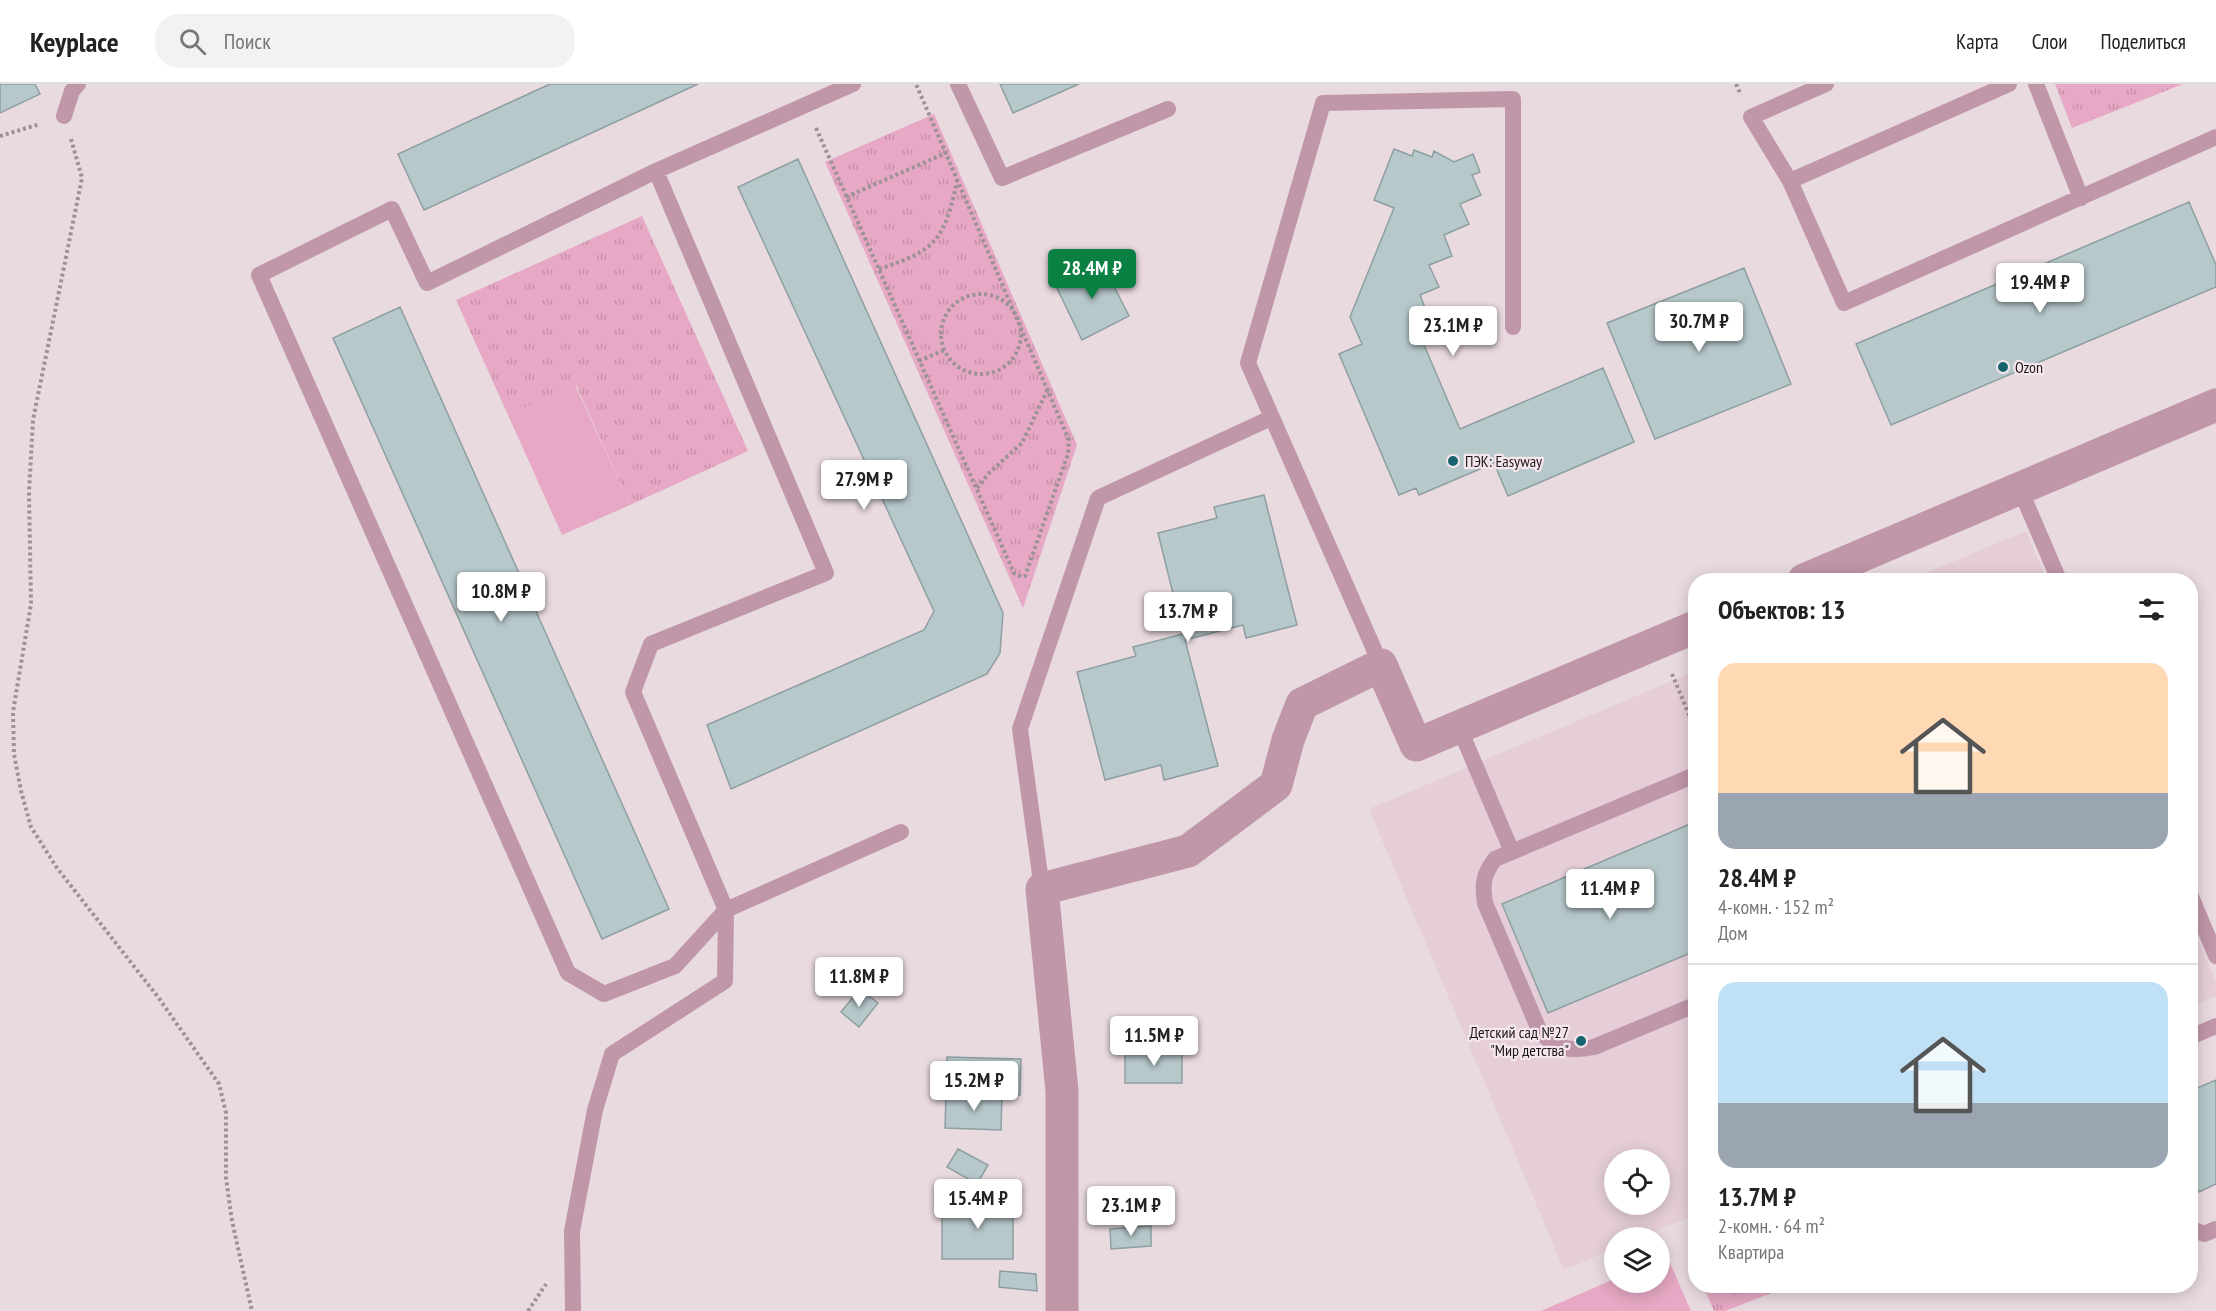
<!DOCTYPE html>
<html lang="ru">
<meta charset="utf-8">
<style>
:root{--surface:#fff;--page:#f2f2f2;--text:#222;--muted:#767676;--line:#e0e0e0;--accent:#0b8043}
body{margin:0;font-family:"PT Sans Narrow",sans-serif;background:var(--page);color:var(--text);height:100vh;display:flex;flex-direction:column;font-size:22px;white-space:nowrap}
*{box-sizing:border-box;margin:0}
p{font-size:20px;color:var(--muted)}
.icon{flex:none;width:33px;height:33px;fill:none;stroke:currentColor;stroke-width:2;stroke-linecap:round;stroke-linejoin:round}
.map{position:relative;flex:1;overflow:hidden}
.details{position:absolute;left:1688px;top:489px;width:510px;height:720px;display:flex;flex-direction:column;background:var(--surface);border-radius:24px;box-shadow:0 3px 15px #0003}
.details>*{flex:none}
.fabs{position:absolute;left:1604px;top:1065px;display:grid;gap:12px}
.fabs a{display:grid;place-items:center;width:66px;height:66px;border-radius:50%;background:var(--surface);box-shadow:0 3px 15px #0003;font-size:30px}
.price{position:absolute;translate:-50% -51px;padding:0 14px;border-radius:6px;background:#fff;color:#222;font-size:20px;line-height:39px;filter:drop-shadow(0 2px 3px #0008)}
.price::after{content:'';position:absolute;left:50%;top:36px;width:18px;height:14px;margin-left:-9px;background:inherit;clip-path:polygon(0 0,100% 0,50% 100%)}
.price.active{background:var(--accent);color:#fff}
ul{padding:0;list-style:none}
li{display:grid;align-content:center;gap:12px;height:318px;padding:0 30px}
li+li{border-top:2px solid var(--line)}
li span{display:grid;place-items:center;height:186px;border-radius:18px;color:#555}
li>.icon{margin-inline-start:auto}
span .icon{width:108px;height:108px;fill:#fffc;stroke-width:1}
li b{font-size:26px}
h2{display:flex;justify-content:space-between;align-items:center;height:72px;padding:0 30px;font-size:26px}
header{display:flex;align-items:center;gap:36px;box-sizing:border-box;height:84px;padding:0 30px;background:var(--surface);border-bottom:2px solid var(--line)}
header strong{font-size:28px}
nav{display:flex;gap:33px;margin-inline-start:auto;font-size:21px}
.search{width:420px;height:54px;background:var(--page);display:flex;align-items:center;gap:15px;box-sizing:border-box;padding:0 21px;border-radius:24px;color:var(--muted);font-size:22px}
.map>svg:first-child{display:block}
.built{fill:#e5ced8;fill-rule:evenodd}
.park{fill:url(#park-tufts)}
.pitch{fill:#e6a8c4}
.building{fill:#b7c8cb;stroke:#8e9fa1;stroke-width:1.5}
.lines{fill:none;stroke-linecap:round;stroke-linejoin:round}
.path{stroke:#9c9196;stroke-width:4;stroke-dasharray:3 3;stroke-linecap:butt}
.service{stroke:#c096a9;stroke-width:16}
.minor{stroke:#c096a9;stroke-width:33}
.poi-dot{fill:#18646e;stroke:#f6e7ee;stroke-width:2}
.labels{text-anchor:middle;stroke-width:4.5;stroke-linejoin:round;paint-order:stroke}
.poi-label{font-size:16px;fill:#1d181a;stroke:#f6e7ee;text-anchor:start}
</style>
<header>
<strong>Keyplace</strong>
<div class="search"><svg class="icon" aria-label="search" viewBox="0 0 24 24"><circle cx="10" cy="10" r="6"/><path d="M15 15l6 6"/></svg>Поиск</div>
<nav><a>Карта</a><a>Слои</a><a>Поделиться</a></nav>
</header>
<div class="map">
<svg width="2216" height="1227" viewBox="0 0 2216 1227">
<defs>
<pattern id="park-tufts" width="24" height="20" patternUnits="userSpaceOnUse" patternTransform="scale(1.5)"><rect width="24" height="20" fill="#e6a8c4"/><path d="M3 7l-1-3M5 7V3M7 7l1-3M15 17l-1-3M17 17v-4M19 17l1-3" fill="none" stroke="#c590a8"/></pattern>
</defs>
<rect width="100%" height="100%" fill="#e9dae0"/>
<path class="built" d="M2026,447L2047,496H1909Z
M1695,587V1131L1641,1153L1614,1154V1165L1564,1186L1369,725ZM1614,1076H1659V1120H1614Z
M2190,836L2216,898V912L2190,923Z"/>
<path class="park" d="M2055,0H2183L2072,44Z
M934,30L1077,361L1023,524L825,78Z
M642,132L748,367L630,421L576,301L508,331L456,216Z
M1703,1202H1790L1725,1227H1714Z"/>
<path class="pitch" d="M575,301L630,421L562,451L508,331Z
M1667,1172L1691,1227H1541L1614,1195V1198H1659V1176Z"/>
<path class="building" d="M0,0H35L40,10L0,29Z
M550,0H698L424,126L398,70Z
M1000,0H1079L1013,29Z
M1394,65L1412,72L1414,66L1432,73L1434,67L1454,78L1473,70L1480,88L1472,91L1481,111L1460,120L1469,140L1444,151L1452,172L1429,181L1439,203L1420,211L1429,234L1415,240L1460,345L1603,284L1634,358L1508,412L1494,379L1419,411L1416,404L1399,411L1339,270L1362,260L1350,233L1394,124L1374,116Z
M798,75L1003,529L1000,569L987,590L731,705L707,641L924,546L934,527L738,103Z
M2189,118L2216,181V203L1891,341L1856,260Z
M1101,177L1129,232L1082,256L1055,200Z
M1744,184L1791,300L1655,355L1607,239Z
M400,223L669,825L602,855L333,254Z
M1264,411L1297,541L1246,554L1243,541L1185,556L1218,682L1164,696L1161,681L1105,696L1077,588L1136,572L1133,563L1183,550L1158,449L1217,434L1214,423Z
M1695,738V867L1548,929L1502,820Z
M860,905L878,919L859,943L841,928Z
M1125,967H1182V999H1125Z
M947,973L1021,975L1020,1011L946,1009Z
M2216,996V1100L2199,1108L2190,1087V1007Z
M946,1009L1002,1011L1001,1046L945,1044Z
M958,1065L988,1081L977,1100L947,1083Z
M942,1117H1013V1175H942Z
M1151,1142V1162L1111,1165L1110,1145Z
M1000,1187L1036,1190L1037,1207L999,1203Z"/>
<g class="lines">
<path class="path" d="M1736,0L1741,11
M816,44L1014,489L1022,493L1025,492L1068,370L1069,356L916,0
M0,52L40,40
M71,55L82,94L33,336L29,408L31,520L13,628L14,670L21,707L31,743L57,784L158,913L219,1000L226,1029V1094L232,1137L252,1227
M846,113L946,69
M879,185C936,167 945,155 957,97
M941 250a40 40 0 1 1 80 0a40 40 0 1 1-80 0Z
M919,277L944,266
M977,404L989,389L1022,359L1048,305
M1672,590L1695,645
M528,1227L546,1200"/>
<path class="service" d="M958,0L1002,94L1168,25
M1826,0L1751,33L1790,97L1844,219L2216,53
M2036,0L2081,114
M64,32L72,7L78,0
M656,87L826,489L651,560L633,608L726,826L675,882L604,910L568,889L259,191L392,125L427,199L656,87L853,0
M1790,97L2009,0
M2020,405L2059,496
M1381,581L1248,279L1323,19L1513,15V243
M1459,643L1512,768
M1695,691L1495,775C1483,791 1482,800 1485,819L1540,948C1557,965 1570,968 1594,963L1695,921
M1042,805L1020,645L1098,414L1271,334
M2190,810L2216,872
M2190,953L2216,942
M2190,1144L2204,1150L2216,1145
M573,1227L572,1147L595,1026L612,970L725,897L726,826L901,748"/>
<path class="minor" d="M1804,496L2216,321
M1062,1227V1007L1042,805L1188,767L1276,701L1288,656L1302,620L1381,581L1416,661L1695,543"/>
</g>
<g class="poi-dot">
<circle cx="2003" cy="283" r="6"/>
<circle cx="1453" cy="377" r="6"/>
<circle cx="1581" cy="957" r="6"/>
</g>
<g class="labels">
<g class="poi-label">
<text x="2015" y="289">Ozon</text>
<text x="1465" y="383">ПЭК: Easyway</text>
<text x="1569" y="954" text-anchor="end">Детский сад №27<tspan x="1569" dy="18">"Мир детства"</tspan></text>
</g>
</g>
</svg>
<div class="fabs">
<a><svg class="icon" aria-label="locate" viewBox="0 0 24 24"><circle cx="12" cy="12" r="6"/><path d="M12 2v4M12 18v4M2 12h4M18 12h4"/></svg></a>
<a><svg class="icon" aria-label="layers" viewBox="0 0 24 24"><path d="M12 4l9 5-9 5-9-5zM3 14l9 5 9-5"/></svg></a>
</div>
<b class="price active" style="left:1092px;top:216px">28.4M ₽</b>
<b class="price" style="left:2040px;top:230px">19.4M ₽</b>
<b class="price" style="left:1699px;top:269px">30.7M ₽</b>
<b class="price" style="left:1453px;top:273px">23.1M ₽</b>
<b class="price" style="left:864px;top:427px">27.9M ₽</b>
<b class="price" style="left:501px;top:539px">10.8M ₽</b>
<b class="price" style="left:1188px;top:559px">13.7M ₽</b>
<b class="price" style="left:1610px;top:836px">11.4M ₽</b>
<b class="price" style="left:859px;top:924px">11.8M ₽</b>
<b class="price" style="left:1154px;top:983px">11.5M ₽</b>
<b class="price" style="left:974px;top:1028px">15.2M ₽</b>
<b class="price" style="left:978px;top:1146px">15.4M ₽</b>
<b class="price" style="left:1131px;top:1153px">23.1M ₽</b>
<section class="details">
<h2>Объектов: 13<svg class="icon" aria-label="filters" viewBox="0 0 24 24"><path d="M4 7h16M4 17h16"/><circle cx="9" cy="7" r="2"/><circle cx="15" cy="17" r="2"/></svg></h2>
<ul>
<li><span style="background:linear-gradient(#ffd9b3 70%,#9aa5b1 0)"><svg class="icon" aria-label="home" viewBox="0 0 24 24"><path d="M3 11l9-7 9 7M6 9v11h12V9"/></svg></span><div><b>28.4M ₽</b><p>4-комн. · 152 m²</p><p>Дом</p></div></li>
<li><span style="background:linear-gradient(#bfe0f5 65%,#9aa5b1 0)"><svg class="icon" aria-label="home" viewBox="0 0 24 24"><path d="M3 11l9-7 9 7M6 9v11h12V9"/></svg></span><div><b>13.7M ₽</b><p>2-комн. · 64 m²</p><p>Квартира</p></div></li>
</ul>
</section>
</div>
